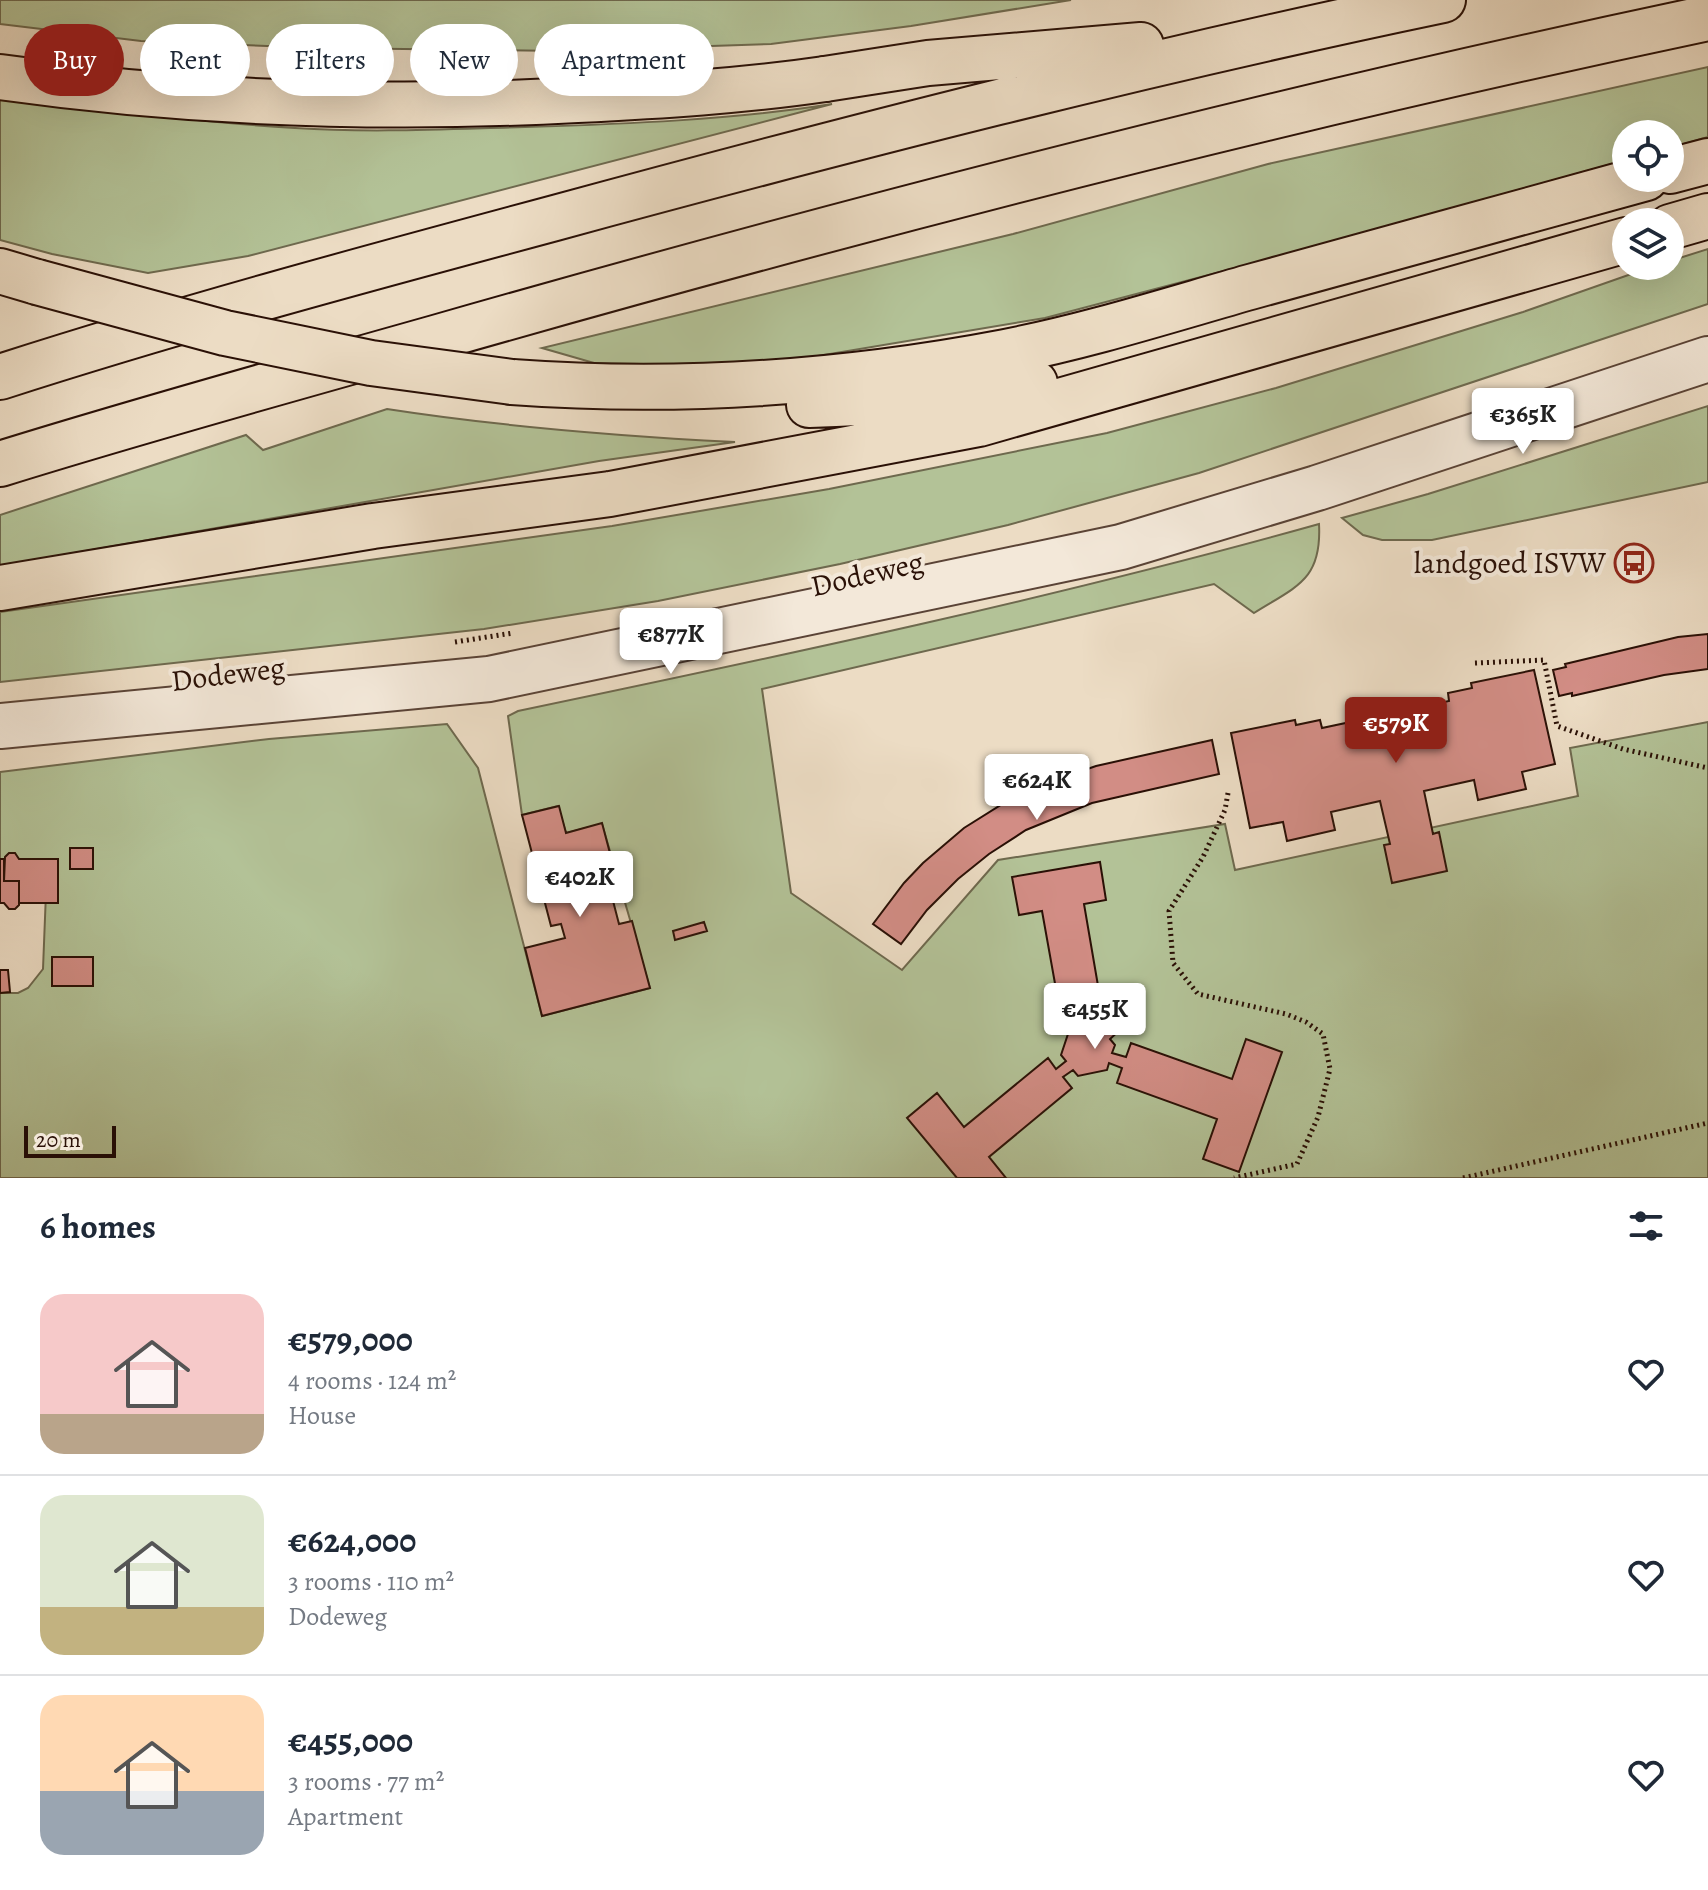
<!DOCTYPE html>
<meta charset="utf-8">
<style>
:root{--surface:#fff;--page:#f6f6f7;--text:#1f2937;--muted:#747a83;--line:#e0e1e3;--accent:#8f2418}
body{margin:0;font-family:Alegreya,serif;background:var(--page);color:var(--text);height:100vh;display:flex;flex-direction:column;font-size:30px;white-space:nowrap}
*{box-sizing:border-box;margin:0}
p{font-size:26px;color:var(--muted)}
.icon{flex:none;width:44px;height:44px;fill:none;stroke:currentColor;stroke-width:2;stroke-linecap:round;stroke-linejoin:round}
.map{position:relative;height:1178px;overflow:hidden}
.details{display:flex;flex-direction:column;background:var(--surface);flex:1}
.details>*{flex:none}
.guide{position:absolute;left:24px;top:24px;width:800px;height:72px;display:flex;gap:16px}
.fabs{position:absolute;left:1612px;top:120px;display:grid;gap:16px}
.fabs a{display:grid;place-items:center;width:72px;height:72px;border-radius:50%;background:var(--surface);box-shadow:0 8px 32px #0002;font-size:40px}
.scale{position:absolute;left:24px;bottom:20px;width:92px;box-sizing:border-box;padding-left:8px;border:4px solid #2a1006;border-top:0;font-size:22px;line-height:28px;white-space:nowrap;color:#2a1006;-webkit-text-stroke:6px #f3e8d9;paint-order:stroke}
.price{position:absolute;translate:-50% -68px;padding:0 18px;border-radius:8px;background:#fff;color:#222;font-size:26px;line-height:52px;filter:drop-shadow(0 2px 4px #0008)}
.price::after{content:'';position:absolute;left:50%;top:48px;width:24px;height:18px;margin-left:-12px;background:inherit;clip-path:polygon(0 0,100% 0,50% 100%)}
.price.current{background:var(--accent);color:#fff}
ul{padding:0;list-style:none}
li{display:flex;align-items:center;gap:24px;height:200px;padding:0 40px}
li+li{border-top:2px solid var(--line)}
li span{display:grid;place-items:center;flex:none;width:224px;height:160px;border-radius:24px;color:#555}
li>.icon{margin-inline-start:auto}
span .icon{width:96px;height:96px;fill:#fffc;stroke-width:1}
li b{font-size:34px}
h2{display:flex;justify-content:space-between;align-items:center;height:96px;padding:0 40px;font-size:34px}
.chip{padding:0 28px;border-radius:36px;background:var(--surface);box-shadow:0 8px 32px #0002;font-size:28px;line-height:72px}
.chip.current{background:var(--accent);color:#fff}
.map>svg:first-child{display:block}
.green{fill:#b3c297;stroke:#6e694e;stroke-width:2}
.building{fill:#d28d85;stroke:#2a1006;stroke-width:2}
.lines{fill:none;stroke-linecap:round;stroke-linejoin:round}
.tertiary-casing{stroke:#5a4336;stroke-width:48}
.primary-casing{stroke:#2a1006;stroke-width:48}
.motorway-casing{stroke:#2a1006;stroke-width:48}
.path{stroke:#2a1006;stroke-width:5;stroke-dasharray:2 4;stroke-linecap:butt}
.tertiary{stroke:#f3e8d9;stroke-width:44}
.primary{stroke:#ecdcc4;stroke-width:44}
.motorway{stroke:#ecdcc4;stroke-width:44}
.motorway-bridge-casing{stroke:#2a1006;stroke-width:48;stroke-linecap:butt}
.motorway-bridge{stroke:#ecdcc4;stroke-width:44}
.labels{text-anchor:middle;stroke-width:8;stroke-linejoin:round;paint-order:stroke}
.poi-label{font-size:30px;fill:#2a1006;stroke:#f3e8d9;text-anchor:end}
.street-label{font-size:30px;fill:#2a1006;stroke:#f3e8d9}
</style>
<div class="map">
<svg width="1708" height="1178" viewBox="0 0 1708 1178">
<rect width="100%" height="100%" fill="#ecdcc4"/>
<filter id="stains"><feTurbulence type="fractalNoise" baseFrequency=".0025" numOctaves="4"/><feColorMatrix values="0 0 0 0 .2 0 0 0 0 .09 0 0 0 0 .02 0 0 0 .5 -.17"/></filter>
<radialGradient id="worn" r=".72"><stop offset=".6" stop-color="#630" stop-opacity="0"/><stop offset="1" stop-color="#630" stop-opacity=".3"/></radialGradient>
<path class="green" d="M0,0H1071L911,26L771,44L561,51L319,48L141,41L0,24Z
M1708,67V137L1670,148V134H1626V160L1296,252L1045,318L794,360L686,365L594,363L542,348L1013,234L1268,164Z
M0,97C98,109 196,122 295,128C371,133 448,129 525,127C627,124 730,120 832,104L248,256L148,273L52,254L0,240Z
M1708,249V304L1199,473L1008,525L840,564L658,601L484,629L0,682V612L612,526L829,489L1107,433L1276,388L1523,312L1654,266H1670V261Z
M1708,406V482L1432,540H1382L1363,535L1342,518L1428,494Z
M387,409C503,427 618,436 735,442L599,461L0,566V515L246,435L263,450Z
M1319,524C1322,580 1297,586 1254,613L1214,584L762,689L791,893L902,970L998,860L1225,824L1235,870L1578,796L1570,748L1708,722V1178H0V993H18L28,988L43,969L47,867L0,865V772L269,739L447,724L478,768L542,1016L650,988L602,824L566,833L558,806L522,815L508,716L518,711C786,655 1055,598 1319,524Z"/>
<path class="building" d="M1708,634V669L1664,675L1572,696V693L1559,696L1553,670L1566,667L1565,664L1678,637Z
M1534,670L1555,764L1522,772L1526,789L1478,800L1474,780L1424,791L1433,834L1439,832L1447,871L1392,883L1384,845L1390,844L1380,801L1331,812L1335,830L1287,841L1283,822L1250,828L1231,733L1295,720L1296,725L1320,720L1322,728L1449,701L1448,693L1472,688L1471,683Z
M1212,740L1219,774L1092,803L1026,830L989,854L958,879L927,910L901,944L873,924L904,883L923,863L964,828L1012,798L1036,787L1096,766Z
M559,806L566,833L602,823L621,895L612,897L619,924L632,921L650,988L542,1016L525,948L565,938L561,924L551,926L522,815Z
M70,848H93V869H70Z
M9,853H15L19,859H58V903H19V881H4L5,857Z
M0,859H4V881H19V905L15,909H9L4,903H0Z
M1100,862L1106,900L1084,904L1102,1009L1087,1012L1089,1026L1097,1024L1103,1030L1114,1021L1121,1029L1110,1039L1115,1045L1112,1053L1126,1057L1131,1043L1232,1079L1246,1039L1282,1052L1239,1172L1203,1159L1217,1119L1117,1083L1122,1068L1109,1063L1107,1070L1078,1076L1073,1070L1063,1077L1072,1088L989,1157L1006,1178H957L907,1118L937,1093L964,1127L1048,1058L1056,1069L1066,1061L1061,1055L1070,1028L1079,1027L1076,1014L1061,1017L1042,911L1019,915L1012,877Z
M704,922L707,931L675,940L673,931Z
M52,957H93V986H52Z
M0,970H8L10,992L0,993Z"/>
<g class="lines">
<defs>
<path id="tertiary" d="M0,726L489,679L1121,547L1317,488L1708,359"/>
<path id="primary" d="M0,77C191,104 385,110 577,100C660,96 743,91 825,79
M0,271L37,282"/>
<path id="motorway" d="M825,79L928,63L1141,45
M1670,171L1708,161
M1670,227L1708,216
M0,377C183,318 369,268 555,218C849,138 1145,62 1443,0
M512,382C677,394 842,383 1005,352C1088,336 1169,310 1250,287C1382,251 1514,214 1646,178
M809,405C886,403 960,396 1035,383
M0,464C144,419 290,379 435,338C855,218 1280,108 1708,18
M0,588L373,526L610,494L979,424L1626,240"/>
</defs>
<use href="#tertiary" class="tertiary-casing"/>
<use href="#primary" class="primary-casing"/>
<use href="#motorway" class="motorway-casing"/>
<path class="path" d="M455,642L513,633
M1475,663L1544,660L1557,726L1623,749L1708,768
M1228,793L1225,810L1203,857L1169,911L1173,963L1198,994L1286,1014L1306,1022L1323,1034L1330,1069L1318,1117L1297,1164L1234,1178
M1463,1178L1708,1123"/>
<use href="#tertiary" class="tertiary"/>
<use href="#primary" class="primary"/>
<use href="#motorway" class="motorway"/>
<defs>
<path id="motorway-bridge" d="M37,282L225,333L371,363L512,382"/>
</defs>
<use href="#motorway-bridge" class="motorway-bridge-casing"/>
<use href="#motorway-bridge" class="motorway-bridge"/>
</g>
<defs>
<symbol id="bus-ring" viewBox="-11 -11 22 22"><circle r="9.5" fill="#f3e8d9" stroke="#8f2418" stroke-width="1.5"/><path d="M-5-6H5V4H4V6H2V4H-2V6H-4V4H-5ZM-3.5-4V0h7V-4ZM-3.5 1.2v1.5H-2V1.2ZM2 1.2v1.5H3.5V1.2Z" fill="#8f2418"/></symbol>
</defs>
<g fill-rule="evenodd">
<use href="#bus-ring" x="1612" y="541" width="44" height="44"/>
</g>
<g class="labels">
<g class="poi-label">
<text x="1606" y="573">landgoed ISVW</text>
</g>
<g class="street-label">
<text transform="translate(867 574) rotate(-13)" y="10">Dodeweg</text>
<text transform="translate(228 674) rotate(-7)" y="10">Dodeweg</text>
</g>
</g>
<rect width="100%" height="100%" filter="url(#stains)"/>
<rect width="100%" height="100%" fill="url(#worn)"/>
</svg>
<div class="fabs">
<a><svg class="icon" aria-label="locate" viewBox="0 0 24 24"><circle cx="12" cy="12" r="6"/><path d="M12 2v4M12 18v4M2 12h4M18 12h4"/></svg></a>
<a><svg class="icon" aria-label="layers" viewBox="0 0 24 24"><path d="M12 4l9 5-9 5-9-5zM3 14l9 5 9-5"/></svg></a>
</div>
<div class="scale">20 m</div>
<b class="price" style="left:1523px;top:456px">€365K</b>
<b class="price" style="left:671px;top:676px">€877K</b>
<b class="price current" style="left:1396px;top:765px">€579K</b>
<b class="price" style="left:1037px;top:822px">€624K</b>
<b class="price" style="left:580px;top:919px">€402K</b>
<b class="price" style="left:1095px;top:1051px">€455K</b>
<div class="guide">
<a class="chip current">Buy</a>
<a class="chip">Rent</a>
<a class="chip">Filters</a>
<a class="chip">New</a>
<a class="chip">Apartment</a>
</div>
</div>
<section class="details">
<h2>6 homes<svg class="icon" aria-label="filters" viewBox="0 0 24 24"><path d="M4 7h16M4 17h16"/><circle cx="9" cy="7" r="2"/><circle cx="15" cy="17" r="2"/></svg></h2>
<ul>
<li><span style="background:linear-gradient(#f6c9c9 75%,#b9a48a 0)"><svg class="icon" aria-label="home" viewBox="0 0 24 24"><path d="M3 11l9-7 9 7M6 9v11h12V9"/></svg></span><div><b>€579,000</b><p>4 rooms · 124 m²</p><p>House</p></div><svg class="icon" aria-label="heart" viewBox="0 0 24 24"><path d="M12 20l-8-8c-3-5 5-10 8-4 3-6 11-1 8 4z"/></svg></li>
<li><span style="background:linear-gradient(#dfe7d0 70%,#c2b280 0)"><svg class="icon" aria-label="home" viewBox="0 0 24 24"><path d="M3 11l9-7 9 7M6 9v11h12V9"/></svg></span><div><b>€624,000</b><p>3 rooms · 110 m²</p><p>Dodeweg</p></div><svg class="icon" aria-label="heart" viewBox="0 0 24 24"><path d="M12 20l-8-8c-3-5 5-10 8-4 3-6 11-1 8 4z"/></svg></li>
<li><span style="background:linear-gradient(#ffd9b3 60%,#9aa5b1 0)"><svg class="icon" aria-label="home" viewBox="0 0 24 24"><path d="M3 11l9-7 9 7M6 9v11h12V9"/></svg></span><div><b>€455,000</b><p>3 rooms · 77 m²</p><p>Apartment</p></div><svg class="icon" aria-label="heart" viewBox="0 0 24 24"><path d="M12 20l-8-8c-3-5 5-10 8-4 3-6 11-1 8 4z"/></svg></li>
</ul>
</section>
